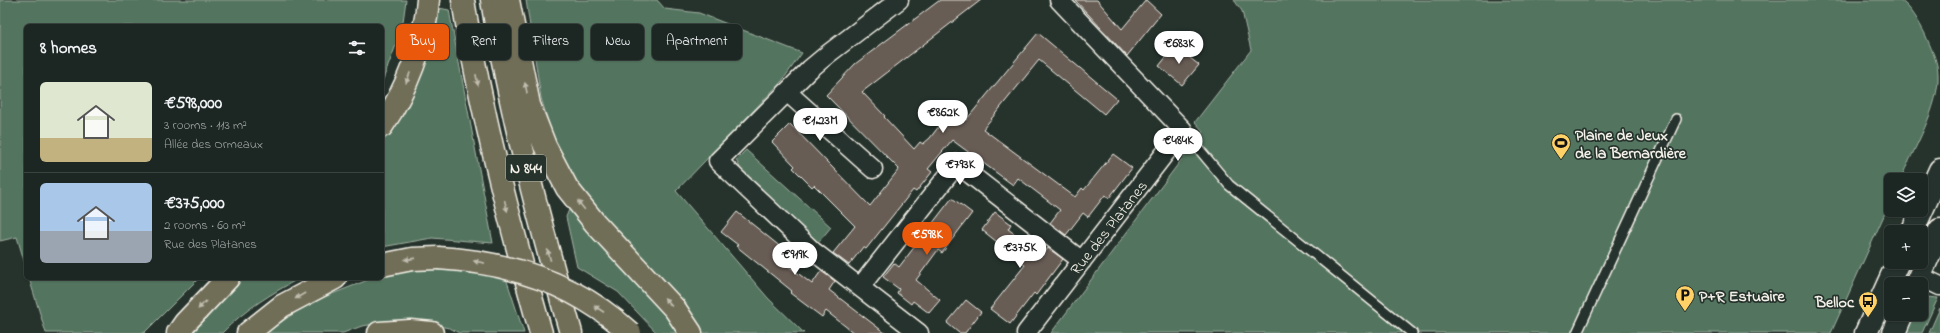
<!DOCTYPE html>
<meta charset="utf-8">
<style>
:root{--surface:#1c2622;--page:#29322f;--text:#f1f3f6;--muted:#a0a5a5;--line:#3a4340;--accent:#ea580c}
body{margin:0;font-family:"Indie Flower",sans-serif;background:var(--page);color:var(--text);height:100vh;display:flex;flex-direction:column;font-size:15px;white-space:nowrap}
*{box-sizing:border-box;margin:0}
p{font-size:13px;color:var(--muted)}
.icon{flex:none;width:22px;height:22px;fill:none;stroke:currentColor;stroke-width:2;stroke-linecap:round;stroke-linejoin:round}
.map{position:relative;flex:1;overflow:hidden}
.drawer{position:absolute;left:24px;top:24px;width:360px;height:256px;display:flex;flex-direction:column;background:var(--surface);border-radius:6px;box-shadow:0 1px 3px #0004,0 0 0 1px var(--line)}
.drawer>*{flex:none}
.banner{position:absolute;left:396px;top:24px;width:380px;height:36px;display:flex;gap:8px}
.fabs{position:absolute;left:1884px;top:173px;display:grid;gap:8px}
.fabs a{display:grid;place-items:center;width:44px;height:44px;border-radius:6px;background:var(--surface);box-shadow:0 1px 3px #0004,0 0 0 1px var(--line);font-size:20px}
.price{position:absolute;translate:-50% -34px;padding:0 9px;border-radius:14px;background:#fff;color:#222;font-size:13px;line-height:26px;filter:drop-shadow(0 1px 2px #0008)}
.price::after{content:'';position:absolute;left:50%;top:24px;width:12px;height:9px;margin-left:-6px;background:inherit;clip-path:polygon(0 0,100% 0,50% 100%)}
.price.selected{background:var(--accent);color:#fff}
ul{padding:0;list-style:none}
li{display:flex;align-items:center;gap:12px;height:100px;padding:0 16px}
li+li{border-top:1px solid var(--line)}
li span{display:grid;place-items:center;flex:none;width:112px;height:80px;border-radius:6px;color:#555}
li>.icon{margin-inline-start:auto}
span .icon{width:48px;height:48px;fill:#fffc;stroke-width:1}
li b{font-size:17px}
h2{display:flex;justify-content:space-between;align-items:center;height:48px;padding:0 16px;font-size:17px}
.chip{padding:0 14px;border-radius:6px;background:var(--surface);box-shadow:0 1px 3px #0004,0 0 0 1px var(--line);font-size:14px;line-height:36px}
.chip.selected{background:var(--accent);color:#fff}
.map>svg:first-child{display:block}
.green{fill:#53745f;stroke:#a4b2a4}
.building{fill:#685d55;stroke:#f4f1e8}
.lines{fill:none;stroke-linecap:round;stroke-linejoin:round}
.service-casing{stroke:#f4f1e8;stroke-width:12}
.minor-casing{stroke:#f4f1e8;stroke-width:21}
.tertiary-casing{stroke:#f4f1e8;stroke-width:25}
.trunk-casing{stroke:#f4f1e8;stroke-width:25}
.service{stroke:#26332d;stroke-width:9}
.minor{stroke:#26332d;stroke-width:18}
.tertiary{stroke:#26332d;stroke-width:22}
.trunk{stroke:#716e59;stroke-width:22}
.trunk-bridge-casing{stroke:#f4f1e8;stroke-width:25;stroke-linecap:butt}
.trunk-bridge{stroke:#716e59;stroke-width:22}
.oneway{fill:#c0bdaf}
.labels{text-anchor:middle;stroke-width:3.5;stroke-linejoin:round;paint-order:stroke}
.shield{fill:#26332d;stroke:#b6b8b0;stroke-width:1}
.shield-label{font-size:15px;font-weight:bold;fill:#f4f1e8}
.poi-label{font-size:16px;font-weight:bold;fill:#f4f1e8;stroke:#26332d;text-anchor:start}
.street-label{font-size:16px;fill:#f4f1e8;stroke:#26332d}
</style>
<div class="map">
<svg width="1940" height="333" viewBox="0 0 1940 333">
<rect width="100%" height="100%" fill="#26332d"/>
<filter id="ink" filterUnits="userSpaceOnUse"><feTurbulence type="fractalNoise" baseFrequency=".025" numOctaves="2"/><feDisplacementMap in="SourceGraphic" scale="8" xChannelSelector="R" yChannelSelector="G"/><feConvolveMatrix kernelMatrix="1 2 1 2 8 2 1 2 1" color-interpolation-filters="sRGB"/></filter>
<g filter="url(#ink)">
<path class="green" d="M0,0H406L402,29L382,82V26H26V267L17,237L0,241Z
M526,0H657L665,9L699,13L802,53L782,81L676,191L768,298L804,333H657L618,292L577,267L566,217L579,185L555,144L541,98Z
M1234,0H1900C1911,7 1919,22 1925,34C1930,46 1938,61 1938,74C1940,105 1913,151 1900,180H1891V200L1831,333H1051L1203,131L1195,122L1251,50L1242,11Z
M439,8L449,10L493,243L432,238L382,247V143L395,125L435,25Z
M746,150L831,227L817,244L744,175L736,160Z
M436,266L506,278L524,333H459L450,328L401,320L362,326L343,333H265L309,303L373,278H382V276Z
M29,278H199L144,333H46Z
M243,278H300C272,293 244,310 222,333H193L232,288Z
M1927,297L1938,298L1922,333H1906L1915,314H1921V304Z
M1940,308V333H1929Z"/>
<path class="building" d="M940,0H981L862,92L885,116L884,117L914,149L920,142L923,144L930,138L952,109L966,120L1038,33L1117,99L1104,114L1039,60L983,129L1075,197L1082,188L1084,190L1113,154L1132,168L1109,198L1105,195L1088,217L1083,213L1066,235L1050,223L1060,210L1018,178L1013,185L952,140L928,169L932,172L916,192L913,190L866,249L863,247L849,265L833,253L855,226L814,185L812,187L793,168L795,166L772,142L790,124L870,206L899,169L826,95L855,64Z
M1075,0H1097L1122,29L1146,0L1161,14L1127,56Z
M1175,46L1199,65L1182,85L1159,66Z
M952,198L972,213L942,253L938,250L916,280L940,300L929,313L913,301L911,304L897,293L899,289L883,277L894,263L899,267Z
M737,212L782,248L775,256L812,284L821,271L835,281L829,290L885,333H854L826,311L822,317L790,293L792,291L736,246L738,245L721,232Z
M995,212L1011,224L1008,229L1043,255L1048,248L1063,259L1036,295L1034,293L1010,324L990,309L1025,265L996,245L997,242L982,230Z
M966,300L981,312L965,333H959L947,323Z"/>
<g class="lines">
<defs>
<path id="service" d="M1183,130L1229,185L1412,333
M1577,333L1676,119"/>
<path id="minor" d="M899,0L828,54L810,69L718,161L813,251L919,333
M787,92L873,169
M1919,276L1940,286
M860,287L957,164L1082,261
M1026,333L1183,130L1059,0"/>
<path id="tertiary" d="M1912,232L1940,170
M1916,284L1940,230
M1866,333L1898,262
M1894,333L1902,314"/>
<path id="trunk" d="M463,0C481,113 510,223 541,333
M492,0C510,113 540,223 571,333
M508,0L529,105L545,146L567,188L595,223L675,309L691,333
M382,126C406,91 425,43 428,0
M382,265L412,259L438,258
M178,333L185,323L228,278
M248,333L282,306L335,278
M379,333L410,331L432,333"/>
</defs>
<use href="#service" class="service-casing"/>
<use href="#minor" class="minor-casing"/>
<use href="#tertiary" class="tertiary-casing"/>
<use href="#trunk" class="trunk-casing"/>
<use href="#service" class="service"/>
<use href="#minor" class="minor"/>
<use href="#tertiary" class="tertiary"/>
<use href="#trunk" class="trunk"/>
<defs>
<path id="trunk-bridge" d="M438,258C510,262 576,283 630,333"/>
</defs>
<use href="#trunk-bridge" class="trunk-bridge-casing"/>
<use href="#trunk-bridge" class="trunk-bridge"/>
</g>
<defs><path id="oneway-solid" d="M-6-.8H1V-3.2L6.5 0L1 3.2V.8H-6Z"/></defs>
<g class="oneway">
<use href="#oneway-solid" transform="translate(408 78) rotate(111)"/>
<use href="#oneway-solid" transform="translate(477 80) rotate(79)"/>
<use href="#oneway-solid" transform="translate(526 88) rotate(-102)"/>
<use href="#oneway-solid" transform="translate(581 205) rotate(-129)"/>
<use href="#oneway-solid" transform="translate(506 206) rotate(76)"/>
<use href="#oneway-solid" transform="translate(549 255) rotate(-106)"/>
<use href="#oneway-solid" transform="translate(410 259) rotate(172)"/>
<use href="#oneway-solid" transform="translate(479 262) rotate(-169)"/>
<use href="#oneway-solid" transform="translate(300 296) rotate(150)"/>
<use href="#oneway-solid" transform="translate(668 302) rotate(-131)"/>
<use href="#oneway-solid" transform="translate(202 305) rotate(134)"/>
<use href="#oneway-solid" transform="translate(599 309) rotate(-147)"/>
</g>
</g>
<defs>
<symbol id="stadium-pin" viewBox="-11 -11 22 30"><path d="M0 17L-7.5 6A9.5 9.5 0 1 1 7.5 6Z" fill="#ffd166" stroke="#26332d"/><path d="M0-5a6.5 5 0 1 0 0 10a6.5 5 0 1 0 0-10ZM-3.5-1.8h7v3.6h-7Z" fill="#111"/></symbol>
<symbol id="parking-pin" viewBox="-11 -11 22 30"><path d="M0 17L-7.5 6A9.5 9.5 0 1 1 7.5 6Z" fill="#ffd166" stroke="#26332d"/><path d="M-3.5-5.5H1a3.5 3.5 0 0 1 0 7H-1V5.5H-3.5ZM-1-3.4V-.6H.8a1.4 1.4 0 0 0 0-2.8Z" fill="#111"/></symbol>
<symbol id="bus-pin" viewBox="-11 -11 22 30"><path d="M0 17L-7.5 6A9.5 9.5 0 1 1 7.5 6Z" fill="#ffd166" stroke="#26332d"/><path d="M-5-6H5V4H4V6H2V4H-2V6H-4V4H-5ZM-3.5-4V0h7V-4ZM-3.5 1.2v1.5H-2V1.2ZM2 1.2v1.5H3.5V1.2Z" fill="#111"/></symbol>
</defs>
<g fill-rule="evenodd">
<use href="#stadium-pin" x="1550" y="132" width="22" height="30"/>
<use href="#parking-pin" x="1674" y="284" width="22" height="30"/>
<use href="#bus-pin" x="1857" y="290" width="22" height="30"/>
</g>
<g class="labels">
<rect class="shield" x="506" y="155" width="40" height="26" rx="3"/>
<g class="shield-label">
<text x="526" y="173">N 844</text>
</g>
<g class="poi-label">
<text x="1575" y="140">Plaine de Jeux<tspan x="1575" dy="18">de la Bernardière</tspan></text>
<text x="1699" y="301">P+R Estuaire</text>
<text x="1854" y="307" text-anchor="end">Belloc</text>
</g>
<g class="street-label">
<text transform="translate(1108 227) rotate(-52)" y="6">Rue des Platanes</text>
</g>
</g>
</svg>
<div class="fabs">
<a><svg class="icon" aria-label="layers" viewBox="0 0 24 24"><path d="M12 4l9 5-9 5-9-5zM3 14l9 5 9-5"/></svg></a>
<a>+</a>
<a>−</a>
</div>
<b class="price" style="left:1179px;top:65px">€683K</b>
<b class="price" style="left:943px;top:134px">€862K</b>
<b class="price" style="left:820px;top:142px">€1.23M</b>
<b class="price" style="left:1178px;top:162px">€484K</b>
<b class="price" style="left:960px;top:186px">€793K</b>
<b class="price selected" style="left:927px;top:256px">€598K</b>
<b class="price" style="left:1020px;top:269px">€375K</b>
<b class="price" style="left:795px;top:276px">€919K</b>
<div class="banner">
<a class="chip selected">Buy</a>
<a class="chip">Rent</a>
<a class="chip">Filters</a>
<a class="chip">New</a>
<a class="chip">Apartment</a>
</div>
<section class="drawer">
<h2>8 homes<svg class="icon" aria-label="filters" viewBox="0 0 24 24"><path d="M4 7h16M4 17h16"/><circle cx="9" cy="7" r="2"/><circle cx="15" cy="17" r="2"/></svg></h2>
<ul>
<li><span style="background:linear-gradient(#dfe7d0 70%,#c2b280 0)"><svg class="icon" aria-label="home" viewBox="0 0 24 24"><path d="M3 11l9-7 9 7M6 9v11h12V9"/></svg></span><div><b>€598,000</b><p>3 rooms · 113 m²</p><p>Allée des Ormeaux</p></div></li>
<li><span style="background:linear-gradient(#a9c7e8 60%,#9aa5b1 0)"><svg class="icon" aria-label="home" viewBox="0 0 24 24"><path d="M3 11l9-7 9 7M6 9v11h12V9"/></svg></span><div><b>€375,000</b><p>2 rooms · 60 m²</p><p>Rue des Platanes</p></div></li>
</ul>
</section>
</div>
